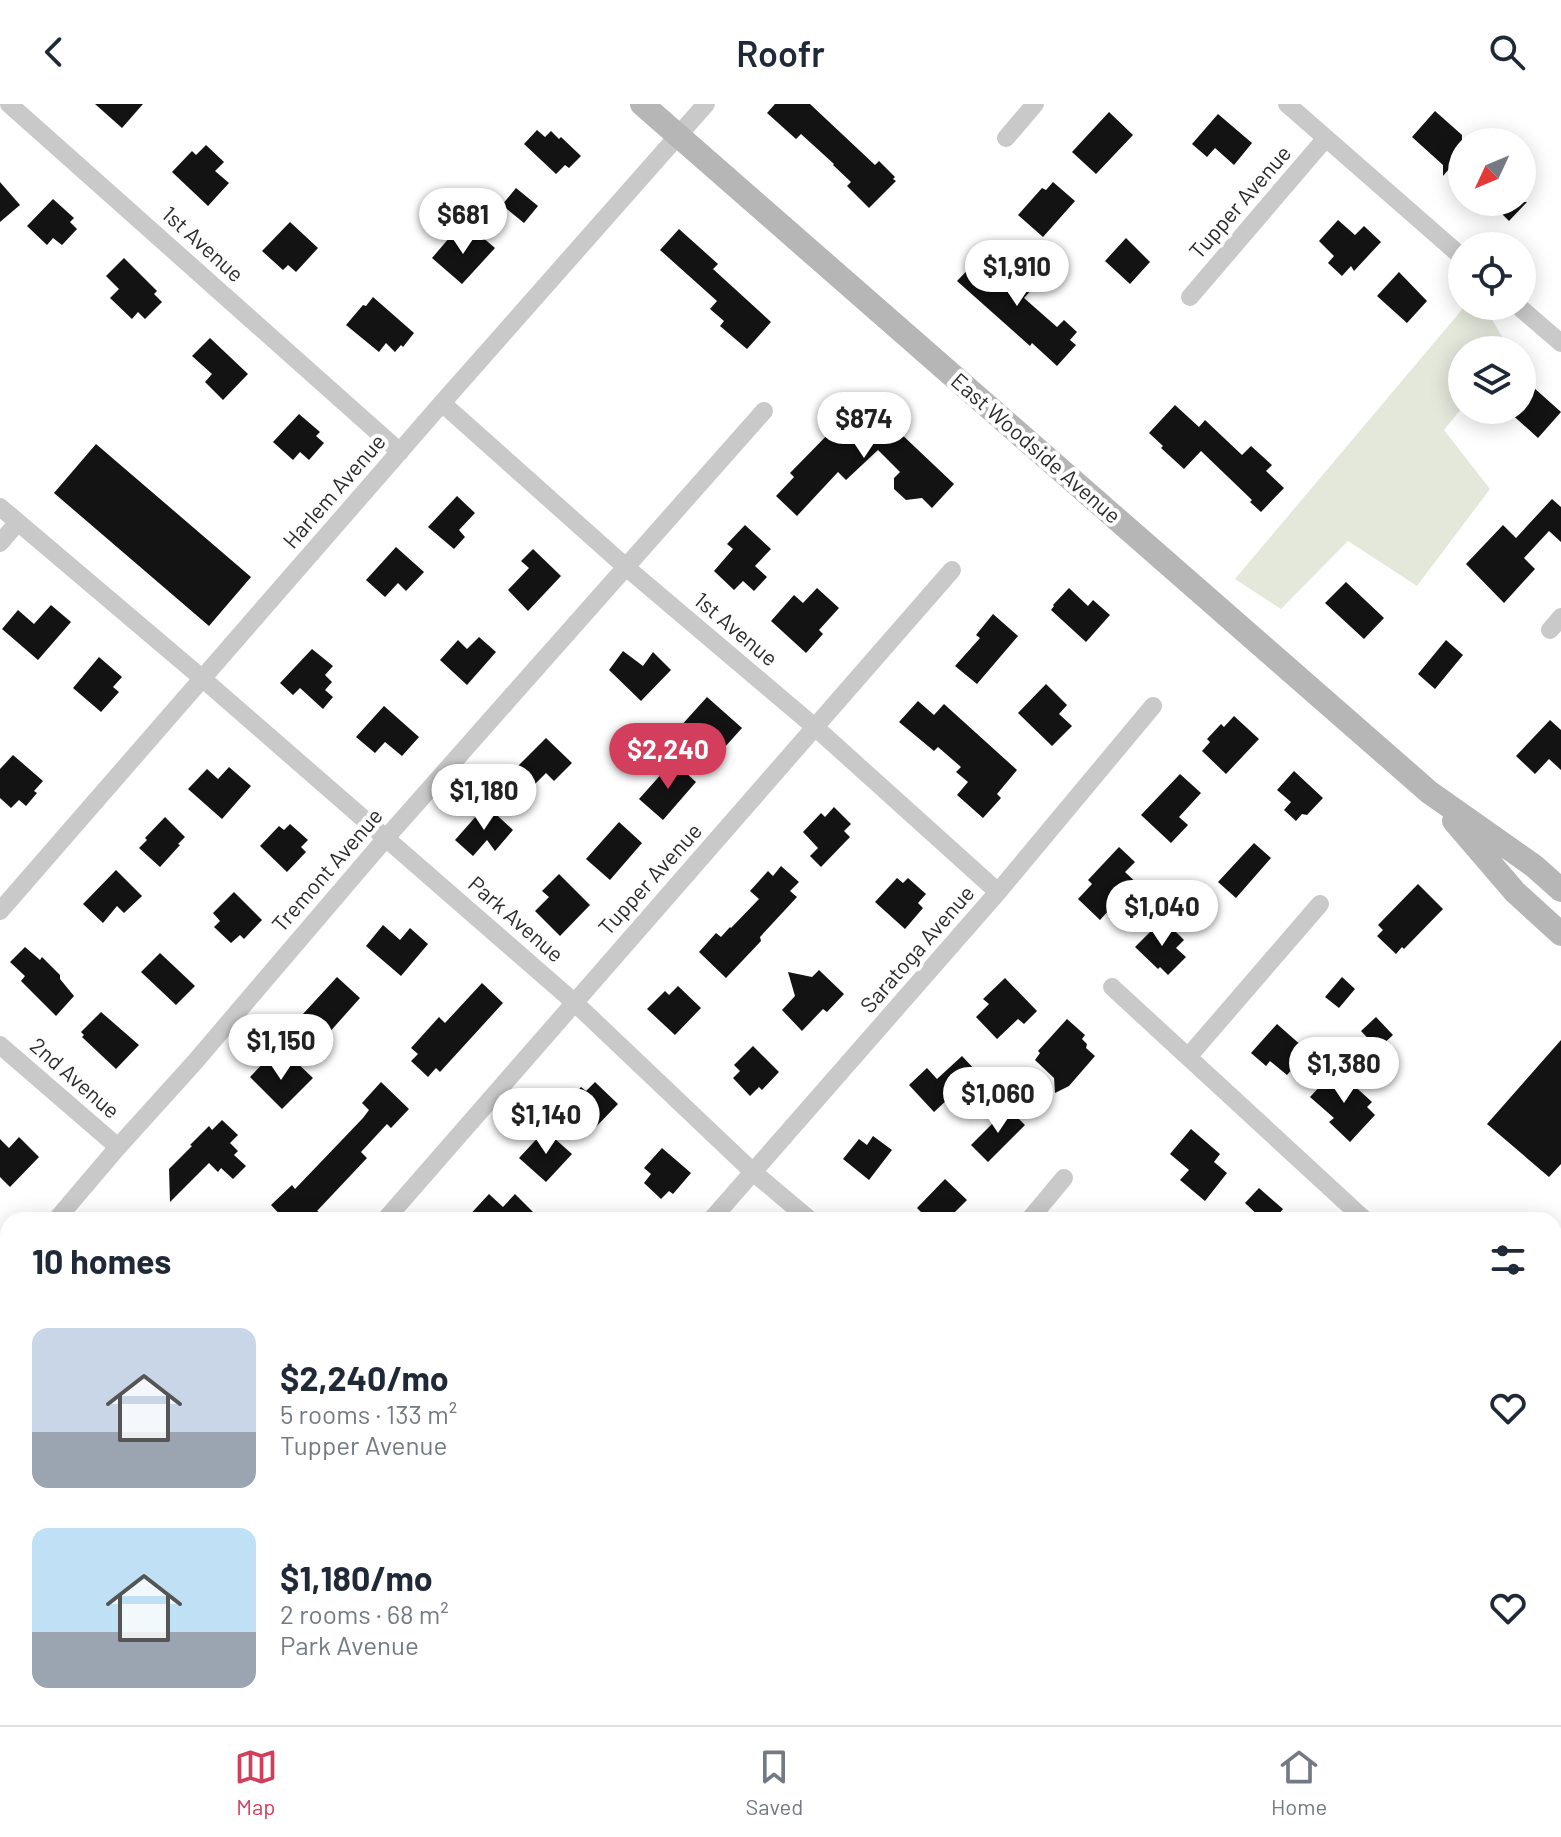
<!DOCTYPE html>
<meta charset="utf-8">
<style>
:root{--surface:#fff;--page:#f6f6f7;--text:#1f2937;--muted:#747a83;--line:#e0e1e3;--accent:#d33e5c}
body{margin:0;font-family:Barlow,sans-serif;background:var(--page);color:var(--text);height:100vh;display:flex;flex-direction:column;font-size:30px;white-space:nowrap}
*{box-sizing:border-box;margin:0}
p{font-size:26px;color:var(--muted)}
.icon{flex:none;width:44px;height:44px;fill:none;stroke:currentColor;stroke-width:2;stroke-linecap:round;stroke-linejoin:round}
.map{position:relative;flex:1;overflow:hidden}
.panel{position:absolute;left:0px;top:1108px;width:1562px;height:514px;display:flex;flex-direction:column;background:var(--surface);border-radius:24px 24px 0 0;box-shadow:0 4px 20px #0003}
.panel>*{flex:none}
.needle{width:52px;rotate:226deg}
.controls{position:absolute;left:1448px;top:24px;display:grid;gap:16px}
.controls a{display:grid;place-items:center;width:88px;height:88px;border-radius:50%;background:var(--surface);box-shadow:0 4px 20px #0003;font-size:40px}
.price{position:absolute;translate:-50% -68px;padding:0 18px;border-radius:28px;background:#fff;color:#222;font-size:26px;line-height:52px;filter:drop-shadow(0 2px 4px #0008)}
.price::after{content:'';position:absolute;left:50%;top:48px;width:24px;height:18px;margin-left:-12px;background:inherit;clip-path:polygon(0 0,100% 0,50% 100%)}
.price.active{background:var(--accent);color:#fff}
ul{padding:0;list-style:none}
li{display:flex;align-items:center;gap:24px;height:200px;padding:0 32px}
li span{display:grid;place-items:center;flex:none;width:224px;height:160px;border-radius:16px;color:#555}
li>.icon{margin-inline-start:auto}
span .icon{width:96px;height:96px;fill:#fffc;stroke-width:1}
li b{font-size:34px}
h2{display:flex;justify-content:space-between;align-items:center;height:96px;padding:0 32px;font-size:34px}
header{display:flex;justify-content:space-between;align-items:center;height:104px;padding:0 32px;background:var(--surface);font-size:36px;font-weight:600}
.menu{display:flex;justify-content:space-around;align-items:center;height:112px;border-top:2px solid var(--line);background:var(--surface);font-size:22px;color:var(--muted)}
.menu a{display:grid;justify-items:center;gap:4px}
.menu .active{color:var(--accent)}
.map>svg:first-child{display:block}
.green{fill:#e4e8db}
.building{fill:#131313}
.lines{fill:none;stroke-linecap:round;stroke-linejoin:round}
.street{stroke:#c9c9c9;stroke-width:18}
.secondary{stroke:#b6b6b6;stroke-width:24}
.primary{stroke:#a4a4a4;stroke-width:28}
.labels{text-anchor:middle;stroke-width:8;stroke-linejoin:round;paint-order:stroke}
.street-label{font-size:22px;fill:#2c2c2c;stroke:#fff}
</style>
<header><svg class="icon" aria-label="back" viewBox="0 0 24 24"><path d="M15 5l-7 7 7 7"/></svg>Roofr<svg class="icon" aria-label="search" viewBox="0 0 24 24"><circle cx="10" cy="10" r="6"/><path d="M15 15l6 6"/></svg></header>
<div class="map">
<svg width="1561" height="1621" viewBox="0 0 1561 1621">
<rect width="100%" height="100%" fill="#fff"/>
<path class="green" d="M1465,202H1484L1510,246H1462V304L1444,326L1490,385L1417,482L1348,437L1281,505L1235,475Z
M0,1485L8,1493V1593L0,1603Z"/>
<path class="building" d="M95,0H143L122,24Z
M775,0H810L875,61L879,57L895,73L893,75L896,77L869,104L847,82L851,78L833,61L834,60L801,30L796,35L767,9Z
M1435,7L1462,31V50L1443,72V61L1412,33Z
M1109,8L1133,31L1096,70L1072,48Z
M1218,10L1252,39L1234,61L1215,44L1207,53L1192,40Z
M537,26L545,33L551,27L559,35L561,33L581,52L569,64L565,61L556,70L524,40Z
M206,41L224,58L215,67L229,79L208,102L172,68L192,47L196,51Z
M0,78L20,101L0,118Z
M1053,78L1075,97L1043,133L1018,111L1042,84L1046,86Z
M516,84L538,102L524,119L502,101Z
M53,95L74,114L70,118L77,125L62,141L53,134L47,141L27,122Z
M1490,98H1527L1509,117Z
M1338,116L1355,131L1364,122L1381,138L1354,167L1351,162L1342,172L1328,159L1334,152L1319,137Z
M290,118L318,144L296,168L288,161L283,166L262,147Z
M679,125L718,160L713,165L771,218L747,245L720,222L724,217L710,205L717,197L660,146Z
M474,126L495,144L462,180L432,154L450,133L461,142Z
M1126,134L1150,158L1130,180L1105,157Z
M981,152L994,164L998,160L1003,164L1007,160L1033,184L1024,194L1057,223L1064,216L1077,228L1070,236L1076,241L1057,262L1032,239L1030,242L957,177Z
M124,154L157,187L154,190L162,198L145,215L138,208L132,215L110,194L119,185L106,172Z
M1399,168L1427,197L1407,219L1377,192Z
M373,193L414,229L403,243L401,241L395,248L386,239L379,248L346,221L363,201L366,202Z
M210,234L248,270L223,296L205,278L212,270L192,252Z
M1533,283L1561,308L1538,334L1507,306H1522V295Z
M853,296L870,312L882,300L902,320L897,326L954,380L932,404L922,394L906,396L894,385V374L900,368L878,346L846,376L838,368L797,412L776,392L794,373L790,369L838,320L834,317Z
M1175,301L1199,323L1205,316L1242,351L1251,342L1272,361L1266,367L1284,384L1261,408L1250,398L1252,396L1201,347L1184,365L1161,344L1163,342L1149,329Z
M299,310L320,328L316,332L324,339L309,356L300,348L293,356L273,338Z
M96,340L251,473L209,522L54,389Z
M457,392L475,409L459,426L465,433L454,445L428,423Z
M1552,395L1561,403V438L1549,427L1524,454L1535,465L1504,499L1466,460L1503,421L1516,434Z
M745,421L771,445L755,462L767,473L754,487L743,477L734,486L714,467L733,445L727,440Z
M396,443L424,468L406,487L398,479L385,493L366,476Z
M533,445L561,472L528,507L508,486L529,464L521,457Z
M1346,478L1384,514L1364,535L1325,499Z
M817,484L839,504L819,526L823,530L806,549L771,517L794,491L803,499Z
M1069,484L1088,502L1093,496L1110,511L1086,538L1051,506L1054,502L1053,501Z
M51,501L71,518L38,556L2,525L18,506L34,520Z
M993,510L1018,532L977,580L955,562L980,534L976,531Z
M479,533L496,548L467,581L440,556L458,536L467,545Z
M1446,536L1463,551L1435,585L1418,570Z
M312,545L333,562L325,571L332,578L325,586L333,593L323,605L300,584L293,591L280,579Z
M623,547L643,562L653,548L671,566L641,597L609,566Z
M99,553L122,573L113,583L119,588L101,608L73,584Z
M1046,580L1067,601L1059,610L1072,622L1052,642L1018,609Z
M707,593L742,624L724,644L707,629L697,640L679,624Z
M918,597L934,611L944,600L1017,666L997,690L1001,694L983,714L957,691L968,678L956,668L961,663L938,643L934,647L899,618Z
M384,602L419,633L402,652L385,638L375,649L356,633Z
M1234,612L1259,635L1226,670L1202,647L1210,638L1207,635L1221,620L1224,623Z
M1550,616L1561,626V666L1549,655L1535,670L1516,652Z
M546,634L572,659L554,677L546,669L532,683L514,666Z
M13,651L43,677L34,687L37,689L26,702L19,696L11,704L0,694V665Z
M673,657L696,678L663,716L639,695Z
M229,663L251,682L222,715L188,685L207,665L218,675Z
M1294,667L1323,694L1307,711L1302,710L1296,717L1284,706L1291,698L1277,686Z
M1180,670L1201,689L1179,713L1188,721L1171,739L1141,711Z
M486,701L513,726L495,747L487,736L473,752L455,736Z
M834,703L851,720L844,727L850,733L821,763L810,752L818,744L803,728L821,709L825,713Z
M165,713L185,733L178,740L180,741L160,763L139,744L147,736L145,734Z
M619,718L642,739L610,776L586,755Z
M290,720L308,736L301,743L306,748L287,768L260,742L279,722L284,726Z
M1254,739L1271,754L1236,794L1218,778Z
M1119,743L1135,758L1125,768L1142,784L1126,802L1119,795L1100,816L1078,795L1092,780L1088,776Z
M781,762L799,778L790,787L797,793L760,833L761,837L726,874L699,848L716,829L721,833L730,823L731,824L759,795L750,787L768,767L773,772Z
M116,766L142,792L124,809L117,802L103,819L83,800Z
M559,770L590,801L560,832L535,807L549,793L542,787Z
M897,774L903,779L908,774L926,790L918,799L923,804L905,825L875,798Z
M1418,780L1443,805L1404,845L1402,843L1396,850L1377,832L1383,826L1378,821Z
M234,788L262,816L244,835L240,831L231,839L214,823L220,817L213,809Z
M1167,819L1184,836L1176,844L1186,853L1168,871L1160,863L1158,865L1135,843L1155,823L1159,827Z
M383,821L400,836L410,824L428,840L401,872L366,842Z
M25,843L40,856L42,853L60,871V875L74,892L56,912L21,877L25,872L10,858Z
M160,849L195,882L176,901L141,868Z
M819,866L844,890L827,908L823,905L802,927L782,906L795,892L788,868L812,873Z
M337,873L360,894L327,931L303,910Z
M1342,873L1355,885L1339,904L1325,893Z
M1005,874L1037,907L1024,920L1018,915L997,935L976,913L989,900L983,895Z
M482,879L503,899L440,968L436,964L428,973L411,957L418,950L411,944L439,913L445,919Z
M678,882L701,904L675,931L647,905L665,887L669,891Z
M101,908L139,941L116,965L82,933L84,931L81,928Z
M1376,913L1393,931L1378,945L1361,927Z
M1067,915L1085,931L1082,935L1087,940L1086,944L1095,952L1069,982L1055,989L1054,974L1035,956L1040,949L1038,947Z
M1277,920L1303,943L1296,951L1301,955L1287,971L1270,957L1266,962L1251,949Z
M1561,936V1060L1549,1073L1487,1020Z
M753,942L779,968L762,986L759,983L750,992L733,974L740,967L734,961Z
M962,952L977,968L934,1008L909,981L927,964L937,975Z
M268,954L283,969L295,957L313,974L282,1005L250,973Z
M1336,965L1372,998L1367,1003L1375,1011L1350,1038L1329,1018L1334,1014L1310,993Z
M381,978L409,1005L391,1024L387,1020L361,1048L367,1054L317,1107L319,1108L311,1116H285L271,1101L292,1081L295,1085L363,1014L369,1006L362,999Z
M595,978L618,1000L591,1028L563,1002L581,983L586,987Z
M1008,1004L1025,1021L988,1058L971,1041Z
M222,1016L238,1031L230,1039L238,1047L234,1051L246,1062L233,1075L221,1064L218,1068L209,1059L170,1098L169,1065L192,1042L190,1041L209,1022L212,1026Z
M1191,1025L1220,1050L1214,1058L1227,1069L1205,1097L1180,1076L1189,1066L1170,1050Z
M545,1026L572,1050L546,1078L519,1054Z
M873,1032L892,1046L869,1076L843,1055L859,1035L867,1041Z
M19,1033L39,1053L10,1083L0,1073V1035L9,1044Z
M662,1044L691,1069L673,1090L669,1087L661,1095L644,1079L651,1070L644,1064Z
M945,1075L967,1096L947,1116H929L917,1104Z
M1259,1084L1283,1105L1274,1116H1263L1245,1099Z
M489,1090L503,1103L515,1090L533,1108L526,1116H465Z"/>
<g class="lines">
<path class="street" d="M9,0L400,348
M1287,0L1462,153
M1006,34L1035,0
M1190,193L1326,34
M1518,202L1561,239
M442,299L627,464L816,624L998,788
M0,403L203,575L574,898L753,1068L810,1116
M0,439L18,418
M1550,526L1561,513
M0,807L442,299L706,0
M1112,883L1365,1116
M0,941L118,1043
M1188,953L1320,800
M56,1116L118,1043L194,959L386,734L764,307
M385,1116C573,898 764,684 952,466
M711,1116L998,788L1153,602
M1029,1116L1064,1074
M0,1183L8,1173
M0,1454L8,1461
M181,1614L189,1621
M855,1614L859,1621"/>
<path class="secondary" d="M642,0L1429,688L1534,762L1561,786
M1454,717L1515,788L1561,830"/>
<path class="primary" d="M1554,1193L1561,1189
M817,1621L829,1614"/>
</g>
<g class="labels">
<g class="street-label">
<text transform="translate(1240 98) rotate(-49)" y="8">Tupper Avenue</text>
<text transform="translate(203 140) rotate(42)" y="8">1st Avenue</text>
<text transform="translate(1036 344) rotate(41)" y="8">East Woodside Avenue</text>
<text transform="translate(334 387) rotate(-49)" y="8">Harlem Avenue</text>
<text transform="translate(736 525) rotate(40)" y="8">1st Avenue</text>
<text transform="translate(327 766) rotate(-49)" y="8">Tremont Avenue</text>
<text transform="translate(650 775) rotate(-48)" y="8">Tupper Avenue</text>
<text transform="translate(516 815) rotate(41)" y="8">Park Avenue</text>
<text transform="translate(917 845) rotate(-49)" y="8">Saratoga Avenue</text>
<text transform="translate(75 974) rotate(41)" y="8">2nd Avenue</text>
</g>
</g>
</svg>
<div class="controls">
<a><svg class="needle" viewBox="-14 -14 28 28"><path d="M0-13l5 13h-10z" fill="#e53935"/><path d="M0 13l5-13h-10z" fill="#747a83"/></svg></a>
<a><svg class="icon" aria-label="locate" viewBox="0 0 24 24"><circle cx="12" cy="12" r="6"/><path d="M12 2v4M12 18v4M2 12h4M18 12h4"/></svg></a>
<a><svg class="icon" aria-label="layers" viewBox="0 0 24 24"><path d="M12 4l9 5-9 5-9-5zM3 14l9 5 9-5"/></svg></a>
</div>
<b class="price" style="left:463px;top:152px">$681</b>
<b class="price" style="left:1017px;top:204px">$1,910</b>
<b class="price" style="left:864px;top:356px">$874</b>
<b class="price active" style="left:668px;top:687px">$2,240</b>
<b class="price" style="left:484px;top:728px">$1,180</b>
<b class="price" style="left:1162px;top:844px">$1,040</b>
<b class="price" style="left:281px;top:978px">$1,150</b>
<b class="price" style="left:1344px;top:1001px">$1,380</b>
<b class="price" style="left:998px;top:1031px">$1,060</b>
<b class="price" style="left:546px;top:1052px">$1,140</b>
<section class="panel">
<h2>10 homes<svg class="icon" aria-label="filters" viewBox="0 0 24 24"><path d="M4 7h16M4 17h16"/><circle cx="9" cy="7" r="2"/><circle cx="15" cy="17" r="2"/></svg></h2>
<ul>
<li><span style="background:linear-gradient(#c9d6e8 65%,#9aa5b1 0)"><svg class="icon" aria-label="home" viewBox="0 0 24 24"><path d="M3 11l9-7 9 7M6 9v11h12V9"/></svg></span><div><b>$2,240/mo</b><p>5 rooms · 133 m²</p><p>Tupper Avenue</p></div><svg class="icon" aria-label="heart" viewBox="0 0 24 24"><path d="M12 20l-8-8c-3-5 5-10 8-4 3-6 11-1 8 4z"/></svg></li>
<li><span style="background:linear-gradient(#bfe0f5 65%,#9aa5b1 0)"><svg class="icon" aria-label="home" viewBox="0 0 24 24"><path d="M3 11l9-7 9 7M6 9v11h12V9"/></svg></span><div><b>$1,180/mo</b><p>2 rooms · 68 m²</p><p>Park Avenue</p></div><svg class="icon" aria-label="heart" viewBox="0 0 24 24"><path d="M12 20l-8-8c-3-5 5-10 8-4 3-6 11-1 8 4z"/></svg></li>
</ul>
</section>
</div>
<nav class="menu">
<a class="active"><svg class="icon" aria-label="map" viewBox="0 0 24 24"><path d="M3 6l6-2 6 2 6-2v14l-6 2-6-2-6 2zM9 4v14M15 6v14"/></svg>Map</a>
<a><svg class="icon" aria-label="saved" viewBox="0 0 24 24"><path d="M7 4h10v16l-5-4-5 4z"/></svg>Saved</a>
<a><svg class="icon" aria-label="home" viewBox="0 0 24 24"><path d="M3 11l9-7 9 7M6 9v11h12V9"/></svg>Home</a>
</nav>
